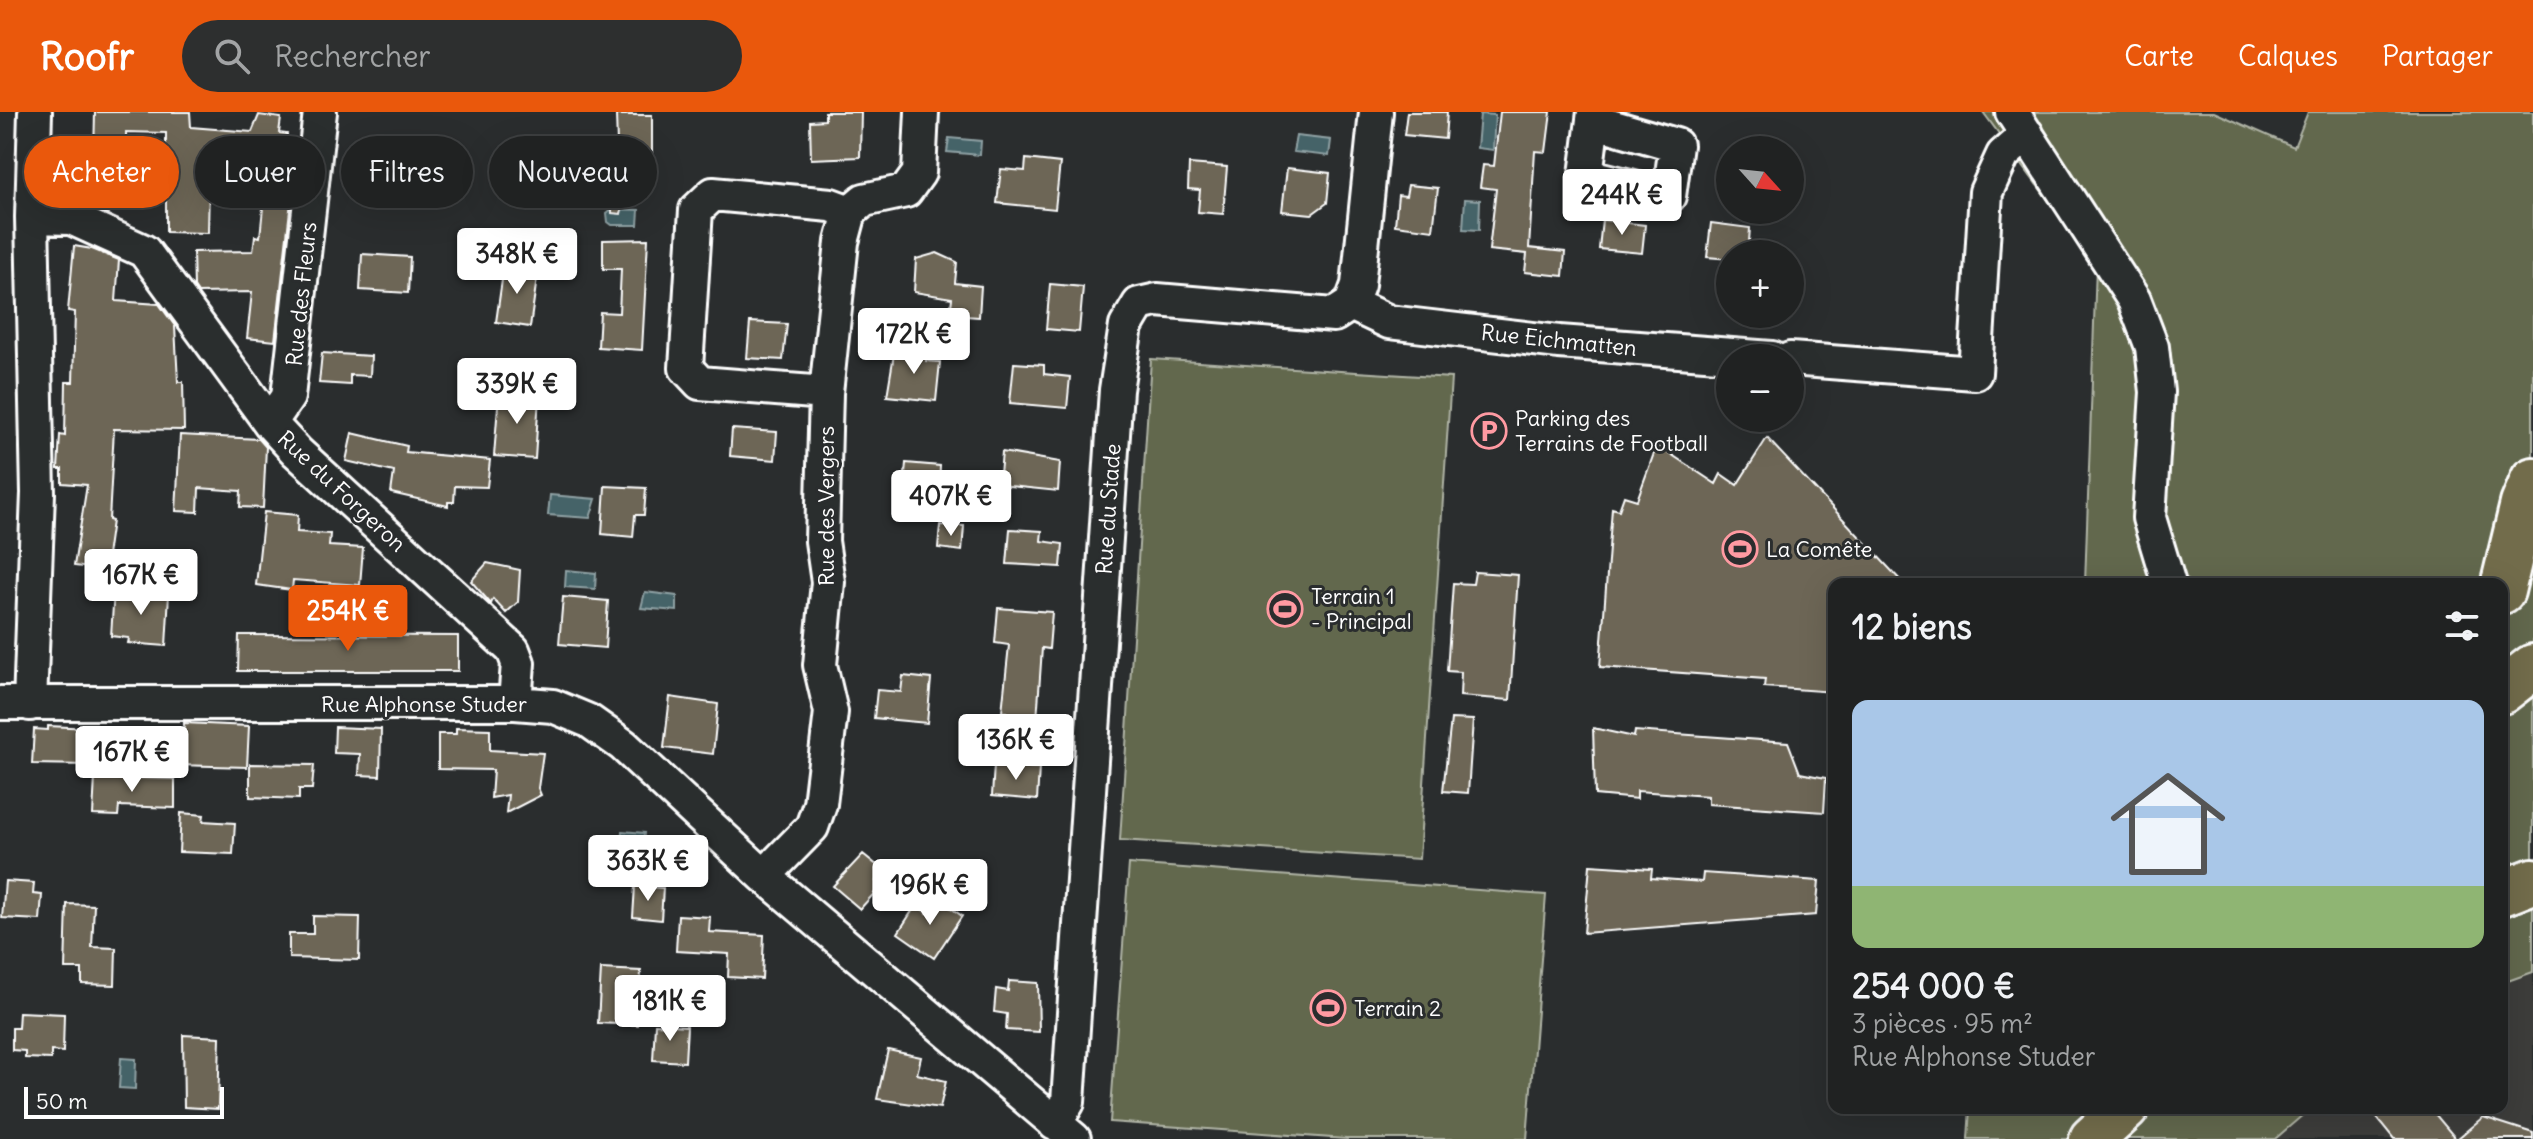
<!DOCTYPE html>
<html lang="fr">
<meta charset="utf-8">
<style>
:root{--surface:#202222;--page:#2d2f2f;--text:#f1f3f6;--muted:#a2a4a5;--line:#3d3f40;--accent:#ea580c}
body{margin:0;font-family:Delius,sans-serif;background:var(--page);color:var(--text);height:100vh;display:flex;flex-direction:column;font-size:30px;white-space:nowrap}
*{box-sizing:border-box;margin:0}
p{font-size:26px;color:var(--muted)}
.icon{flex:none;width:44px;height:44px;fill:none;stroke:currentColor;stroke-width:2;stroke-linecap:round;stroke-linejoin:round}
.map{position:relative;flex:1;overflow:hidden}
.side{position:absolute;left:1828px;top:466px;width:680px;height:536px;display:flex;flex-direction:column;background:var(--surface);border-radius:16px;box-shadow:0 8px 32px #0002,0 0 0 2px var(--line)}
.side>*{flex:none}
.banner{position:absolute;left:24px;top:24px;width:760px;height:72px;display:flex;gap:16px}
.needle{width:52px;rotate:117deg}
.fabs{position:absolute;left:1716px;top:24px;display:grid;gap:16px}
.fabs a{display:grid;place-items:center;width:88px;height:88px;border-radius:50%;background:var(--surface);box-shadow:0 8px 32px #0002,0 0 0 2px var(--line);font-size:40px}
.scale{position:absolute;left:24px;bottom:20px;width:200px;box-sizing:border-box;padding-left:8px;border:4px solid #fff;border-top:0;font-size:22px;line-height:28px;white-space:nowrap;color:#fff;-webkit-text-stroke:6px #2a2d2e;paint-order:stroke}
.price{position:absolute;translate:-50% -68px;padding:0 18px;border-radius:8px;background:#fff;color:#222;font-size:26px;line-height:52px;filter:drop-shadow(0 2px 4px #0008)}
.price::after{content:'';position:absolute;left:50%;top:48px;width:24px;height:18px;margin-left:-12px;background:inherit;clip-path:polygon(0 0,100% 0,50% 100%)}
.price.selected{background:var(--accent);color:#fff}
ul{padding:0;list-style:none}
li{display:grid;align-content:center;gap:16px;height:424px;padding:0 24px}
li+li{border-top:2px solid var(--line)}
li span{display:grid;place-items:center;height:248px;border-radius:16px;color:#555}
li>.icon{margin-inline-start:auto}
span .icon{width:144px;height:144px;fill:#fffc;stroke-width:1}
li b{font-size:34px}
h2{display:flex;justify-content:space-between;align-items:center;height:96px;padding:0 24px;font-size:34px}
.tag{padding:0 28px;border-radius:36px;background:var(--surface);box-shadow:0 8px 32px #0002,0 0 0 2px var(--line);font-size:28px;line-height:72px}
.tag.selected{background:var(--accent);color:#fff}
header{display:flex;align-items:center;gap:48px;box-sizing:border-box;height:112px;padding:0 40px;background:var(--accent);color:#fff}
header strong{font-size:38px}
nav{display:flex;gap:44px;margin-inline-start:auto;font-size:28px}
.search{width:560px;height:72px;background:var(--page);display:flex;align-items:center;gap:20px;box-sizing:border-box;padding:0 28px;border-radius:44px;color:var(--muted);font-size:30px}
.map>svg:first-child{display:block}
.built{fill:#3e3e3a}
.green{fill:#62684e;stroke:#b0b4a6;stroke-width:2}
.water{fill:#456368;stroke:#8fa1a4;stroke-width:2}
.building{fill:#6d6656;stroke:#fff;stroke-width:2}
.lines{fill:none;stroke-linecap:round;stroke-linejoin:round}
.street-casing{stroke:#fff;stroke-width:38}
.primary-casing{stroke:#fff;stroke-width:50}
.street{stroke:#2a2d2e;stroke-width:32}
.primary{stroke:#726c4b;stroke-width:44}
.labels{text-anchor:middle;stroke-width:6;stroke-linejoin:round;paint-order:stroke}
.street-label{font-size:22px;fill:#fff;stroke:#2a2d2e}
.poi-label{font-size:22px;fill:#fff;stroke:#2a2d2e;text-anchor:start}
</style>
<header>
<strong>Roofr</strong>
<div class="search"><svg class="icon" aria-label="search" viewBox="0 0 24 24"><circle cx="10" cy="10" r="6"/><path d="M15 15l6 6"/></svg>Rechercher</div>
<nav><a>Carte</a><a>Calques</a><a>Partager</a></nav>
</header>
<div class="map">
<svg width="2533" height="1027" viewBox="0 0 2533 1027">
<rect width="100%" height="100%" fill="#2a2d2e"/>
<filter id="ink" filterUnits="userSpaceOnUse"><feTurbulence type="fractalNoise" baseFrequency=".0125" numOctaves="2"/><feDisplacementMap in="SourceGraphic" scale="16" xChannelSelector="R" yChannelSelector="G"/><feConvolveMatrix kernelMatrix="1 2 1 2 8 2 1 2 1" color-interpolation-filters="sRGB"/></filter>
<g filter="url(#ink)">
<path class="built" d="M2533,860V1027H2275L2311,996H2502V871Z"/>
<path class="green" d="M1983,0H2214L2294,35L2308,0H2533V860L2502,871V472H2085L2096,153Z
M1151,247L1451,266L1419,747L1120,728Z
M1129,752L1546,783L1527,1027H1346L1110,1010Z
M1970,996H2311L2275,1027H1968Z"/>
<path class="water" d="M1480,2L1495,3L1493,38L1477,36Z
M1296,24L1331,28L1329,44L1293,40Z
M949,26L981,29L980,43L947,40Z
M1465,87L1480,88L1479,118L1463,117Z
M612,97L639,98L638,113H612L608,110L607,101Z
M550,383L596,387L590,406L548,403Z
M566,458L596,461L595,477L565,475Z
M645,480L677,484V499L641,496Z
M622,719L644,721L640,762L619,760Z
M121,946L136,947L135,977L119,976Z"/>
<path class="building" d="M95,0H190L191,15L252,20L259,3L281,6L279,21L287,22L281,80L209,73L208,121L166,120V21L126,20V74L68,72L69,44H94Z
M825,0H861L860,45L811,47L810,9L825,8Z
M1407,0H1447L1445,27L1404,23Z
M1500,0H1551L1546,40L1535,39L1529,136L1565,140L1563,164L1525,160L1527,142L1489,138L1496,77L1480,75L1483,53L1494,54Z
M616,3H652V50H632L621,102L612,101V79L601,77L606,49H612L611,32H617Z
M1026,47L1060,51L1055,97L997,91L1001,57L1025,59Z
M1189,52L1227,55L1223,102L1198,100L1200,78L1188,77Z
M1287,56L1330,61L1327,91L1312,102L1282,99Z
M1408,73L1438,76L1433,118L1395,113L1398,83L1406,84Z
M264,86L291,89L275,229L247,226L252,180L198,181L194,175L193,140L253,139L255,124L260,125Z
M1602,108L1645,113L1642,141L1599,137Z
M1711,111L1750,116L1748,142H1730V147L1707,145Z
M648,127L642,238L598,235L600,200L619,201L621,157H603V128Z
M74,134L92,137L119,148L116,189L159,192L175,214L178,270H183L184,318L114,317L109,408L112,409L105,458L74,454L87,373L62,371V357H58L60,323L65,324L66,270H73L75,200L68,199Z
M937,141L957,150L955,171L981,174L979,205L950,203L952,186L914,180L916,147Z
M362,142L410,145L408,181L360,178Z
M504,154L538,159L530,215L496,210Z
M1050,172L1083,175L1079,220L1046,217Z
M750,210L787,212L783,248L747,246Z
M895,236L926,239V249L940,250L936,289L887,284Z
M322,241L371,244L370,264L350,263V273L319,271Z
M1014,251L1044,253V262L1070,265L1067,296L1010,291Z
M499,281L539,284L535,347L494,344Z
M732,317L777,320L775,348L730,344Z
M352,321L407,334L406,340L490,348L487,375L455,374L454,390H448V394L391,381L394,360L346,349Z
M180,323L259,327L266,335L263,396L240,395L241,379L199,376L198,400L176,399Z
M1767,326L1904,472H1834V580L1764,575L1765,567L1600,555L1612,396L1619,398L1624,384L1637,388L1657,333L1716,372L1721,362L1737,373Z
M1002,340L1060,350L1058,379L999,373Z
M906,351L940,354L938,401L902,398Z
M605,374L646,376L644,403H635L633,425L602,422Z
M264,400L298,403L297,420L330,422L329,434L363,436L360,473L293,468L292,478L256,473Z
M940,413L964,414L962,439L938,436Z
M1010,417L1042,419L1041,429L1063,432L1061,455L1007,452Z
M487,451L520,458L518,490L506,501L493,487L491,492L471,469Z
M1475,460L1518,463L1510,588L1460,584L1461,560L1447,559L1453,471L1473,472Z
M114,478L169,482L166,534L128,531L129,526L111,524Z
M563,485L608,489L605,536L559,532Z
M998,496L1052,500L1049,537L1042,536L1037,608L1032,610L1006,608V600H1002L1009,533L995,531Z
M239,523L458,524V559H238Z
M903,564L931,567L927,611L874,606L877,578L901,580Z
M670,585L718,592L713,642L664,636Z
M1451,607L1473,608L1468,681L1443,679Z
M184,611L249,614L247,655L177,653L178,629H183Z
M48,614L90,616L89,653L32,652L34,617L48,618Z
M335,615L381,617L380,664L359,663L360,642L334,641Z
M456,616L490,617V638L543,641L538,676L541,683L506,701L508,683L491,686L493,658L438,657V622H456Z
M1593,616L1634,625L1635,619L1788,630L1800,661L1826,666L1824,700L1708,692V684L1637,679V687L1595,683Z
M250,652L314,653L312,677H299V687L250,685Z
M994,653L1039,656L1037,688L992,684Z
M95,665L175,667V696L119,694L118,704L93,703Z
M181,701L204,703L203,709L235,711L233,742L179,740Z
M863,742L884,759L876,769L882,773L860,797L833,774Z
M1590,753L1652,757L1651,766L1702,770L1703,761L1819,769L1816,803L1584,821Z
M5,769L34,771L33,782L42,783L40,808L2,806Z
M635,774L663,776L661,808L633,805Z
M937,786L962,804L934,846L898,821L916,793L927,801Z
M67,792L94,793L92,835L116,836L115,873L82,872V857H65Z
M678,803L710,805L709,820L764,823L762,867L728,865L729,842L676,839Z
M313,804L360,805L359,848L289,846V822H313Z
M601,857L641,859L638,913L598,911Z
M1009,869L1038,871L1039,920L1006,918L1007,902L994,900L996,877L1008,879Z
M19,900L64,902L63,940L51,939V947L25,946V939L12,938V916H18Z
M655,912L687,914L685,950L653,948Z
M183,923L220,925L218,997L184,995Z
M888,938L921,945L917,962L946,969L940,996L877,987Z
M2369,996H2430L2456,1027H2394Z
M2483,1005L2533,1021V1027H2457Z"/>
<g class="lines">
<defs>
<path id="street" d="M2012,0L2134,188L2152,235L2157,280L2149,406L2169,472
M1593,9L1676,33L1669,84L1586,63L1594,0
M32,105L71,106L144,139L270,311L297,340L513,538L518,551L515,591
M1351,192L1389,210L1559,230L1772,246
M1790,247L1975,261L1986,80L2003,43L2027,22
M826,281L700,271L686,256L696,98L713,82L831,93L850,100
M270,311L288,285L320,0
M0,591H515L553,594L589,609L623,633L764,764L1074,1027
M30,592L38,381L32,105L35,0
M764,764L812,715L820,692L831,600L820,553L828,470L822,429L826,281L842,130L850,100L864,88L906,79L919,61L922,0
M1055,1012L1068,990L1116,278L1126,214L1139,192L1157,188L1334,203L1351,192L1358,173L1376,0"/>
<path id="primary" d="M2502,479L2523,392L2533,368
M2502,579L2533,555
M2502,781L2533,769
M2092,1027L2126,996"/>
</defs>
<use href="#street" class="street-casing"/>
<use href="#primary" class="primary-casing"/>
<use href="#street" class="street"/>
<use href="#primary" class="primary"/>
</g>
</g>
<defs>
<symbol id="parking-ring" viewBox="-11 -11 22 22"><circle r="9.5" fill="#2a2d2e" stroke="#ff9aa2" stroke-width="1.5"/><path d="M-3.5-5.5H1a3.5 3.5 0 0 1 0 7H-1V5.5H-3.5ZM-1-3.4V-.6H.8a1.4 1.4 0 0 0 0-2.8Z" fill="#ff9aa2"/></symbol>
<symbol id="stadium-ring" viewBox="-11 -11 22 22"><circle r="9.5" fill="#2a2d2e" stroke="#ff9aa2" stroke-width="1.5"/><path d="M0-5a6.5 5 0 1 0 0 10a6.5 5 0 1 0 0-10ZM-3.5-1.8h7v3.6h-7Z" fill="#ff9aa2"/></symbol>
</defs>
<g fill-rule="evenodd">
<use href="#parking-ring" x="1469" y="299" width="40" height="40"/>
<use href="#stadium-ring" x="1720" y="417" width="40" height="40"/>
<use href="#stadium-ring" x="1265" y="477" width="40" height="40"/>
<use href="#stadium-ring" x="1308" y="876" width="40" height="40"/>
</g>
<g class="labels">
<g class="street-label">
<text transform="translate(301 182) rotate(-84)" y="8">Rue des Fleurs</text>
<text transform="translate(1559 228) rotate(6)" y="8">Rue Eichmatten</text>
<text transform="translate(342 379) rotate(43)" y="8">Rue du Forgeron</text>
<text transform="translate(826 394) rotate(-90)" y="8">Rue des Vergers</text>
<text transform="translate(1108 397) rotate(-86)" y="8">Rue du Stade</text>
<text x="424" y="600">Rue Alphonse Studer</text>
</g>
<g class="poi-label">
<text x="1515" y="314">Parking des<tspan x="1515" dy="25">Terrains de Football</tspan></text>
<text x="1766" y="445">La Comête</text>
<text x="1311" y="492">Terrain 1<tspan x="1311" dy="25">- Principal</tspan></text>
<text x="1354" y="904">Terrain 2</text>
</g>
</g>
</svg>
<div class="fabs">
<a><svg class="needle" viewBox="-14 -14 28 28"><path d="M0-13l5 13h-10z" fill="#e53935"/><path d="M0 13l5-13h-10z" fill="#a2a4a5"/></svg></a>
<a>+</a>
<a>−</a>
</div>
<div class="scale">50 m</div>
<b class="price" style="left:1622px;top:125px">244K €</b>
<b class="price" style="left:517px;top:184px">348K €</b>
<b class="price" style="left:914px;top:264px">172K €</b>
<b class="price" style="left:517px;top:314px">339K €</b>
<b class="price" style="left:951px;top:426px">407K €</b>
<b class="price" style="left:141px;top:505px">167K €</b>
<b class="price selected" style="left:348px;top:541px">254K €</b>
<b class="price" style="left:1016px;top:670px">136K €</b>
<b class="price" style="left:132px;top:682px">167K €</b>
<b class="price" style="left:648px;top:791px">363K €</b>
<b class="price" style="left:930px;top:815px">196K €</b>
<b class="price" style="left:670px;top:931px">181K €</b>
<div class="banner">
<a class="tag selected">Acheter</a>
<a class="tag">Louer</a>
<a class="tag">Filtres</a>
<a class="tag">Nouveau</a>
</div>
<section class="side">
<h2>12 biens<svg class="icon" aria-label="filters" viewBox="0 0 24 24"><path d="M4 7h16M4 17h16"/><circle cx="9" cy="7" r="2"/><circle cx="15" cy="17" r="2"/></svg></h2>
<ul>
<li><span style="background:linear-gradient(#a9c7e8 75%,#8fb573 0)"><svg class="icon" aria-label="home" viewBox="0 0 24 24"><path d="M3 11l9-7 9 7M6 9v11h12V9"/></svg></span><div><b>254 000 €</b><p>3 pièces · 95 m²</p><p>Rue Alphonse Studer</p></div></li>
</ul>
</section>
</div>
